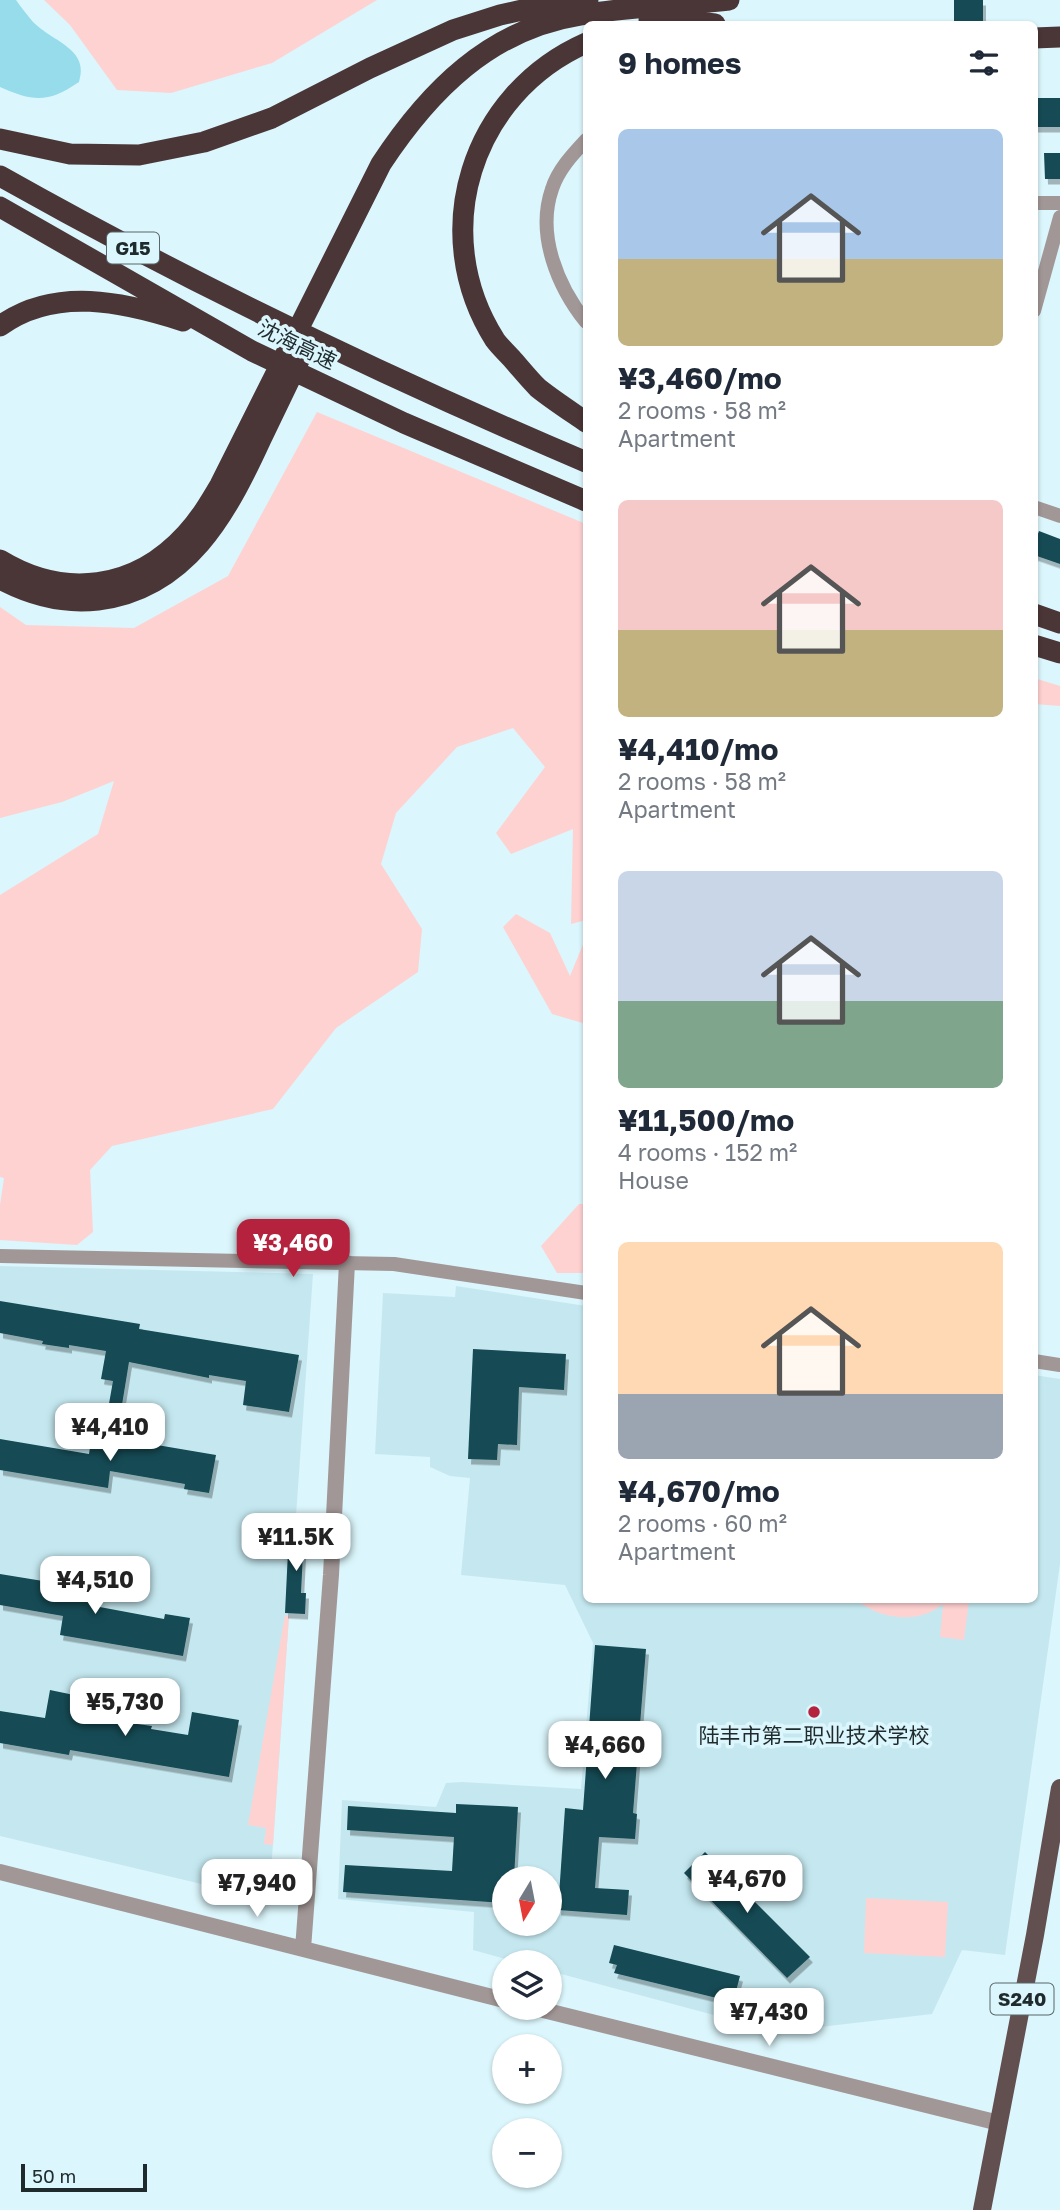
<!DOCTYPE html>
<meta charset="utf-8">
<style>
:root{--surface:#fff;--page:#f2f2f3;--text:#1f2937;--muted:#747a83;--accent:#b4223d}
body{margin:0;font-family:"Golos Text","Noto Sans SC",sans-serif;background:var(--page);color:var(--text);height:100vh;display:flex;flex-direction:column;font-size:26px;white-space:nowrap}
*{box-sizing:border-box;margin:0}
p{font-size:23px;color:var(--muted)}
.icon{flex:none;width:38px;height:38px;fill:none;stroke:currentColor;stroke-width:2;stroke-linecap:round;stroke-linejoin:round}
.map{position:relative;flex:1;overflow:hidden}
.details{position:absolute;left:583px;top:21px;width:455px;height:1582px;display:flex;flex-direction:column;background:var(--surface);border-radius:10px;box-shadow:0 2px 5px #0004}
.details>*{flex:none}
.needle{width:46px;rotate:190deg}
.buttons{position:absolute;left:492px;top:1866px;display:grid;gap:14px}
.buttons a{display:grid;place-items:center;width:70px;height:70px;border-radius:50%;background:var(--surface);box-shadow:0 2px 5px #0004;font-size:35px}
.scale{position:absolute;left:21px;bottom:18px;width:126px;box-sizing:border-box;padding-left:7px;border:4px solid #1f2a2c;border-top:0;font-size:19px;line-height:24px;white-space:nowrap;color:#1f2a2c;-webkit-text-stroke:5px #dbf6fc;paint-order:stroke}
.price{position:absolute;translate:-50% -60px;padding:0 16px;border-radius:14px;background:#fff;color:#222;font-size:23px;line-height:46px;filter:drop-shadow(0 2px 4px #0008)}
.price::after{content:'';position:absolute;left:50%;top:42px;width:21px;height:16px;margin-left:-10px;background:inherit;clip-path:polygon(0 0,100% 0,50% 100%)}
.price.selected{background:var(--accent);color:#fff}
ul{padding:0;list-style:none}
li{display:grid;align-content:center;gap:14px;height:371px;padding:0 35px}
li span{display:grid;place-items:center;height:217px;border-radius:10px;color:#555}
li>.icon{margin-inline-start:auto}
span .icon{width:126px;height:126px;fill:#fffc;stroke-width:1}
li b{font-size:30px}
h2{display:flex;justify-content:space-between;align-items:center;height:84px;padding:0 35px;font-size:30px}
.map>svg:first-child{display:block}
.built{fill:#c5e8f0;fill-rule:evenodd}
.green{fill:#ffd2d2}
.water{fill:#97dcea}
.building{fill:#144b54;filter:url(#shadow)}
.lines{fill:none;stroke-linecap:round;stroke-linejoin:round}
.minor{stroke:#a29797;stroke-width:14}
.tertiary{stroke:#a29797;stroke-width:16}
.primary{stroke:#624f4f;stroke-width:18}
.motorway{stroke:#4b3637;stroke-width:21}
.poi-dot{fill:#b4223d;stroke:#dbf6fc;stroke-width:2.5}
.labels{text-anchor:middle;stroke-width:7;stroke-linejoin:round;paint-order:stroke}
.shield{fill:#dbf6fc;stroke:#57676a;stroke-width:2}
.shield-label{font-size:19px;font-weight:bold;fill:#1f2a2c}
.street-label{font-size:21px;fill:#1f2a2c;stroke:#dbf6fc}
.poi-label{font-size:21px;fill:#1f2a2c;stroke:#dbf6fc}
</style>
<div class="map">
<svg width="1060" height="2210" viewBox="0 0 1060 2210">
<defs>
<filter id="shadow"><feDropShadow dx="3" dy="5.5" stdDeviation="0" flood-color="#0004"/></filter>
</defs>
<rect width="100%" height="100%" fill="#dbf6fc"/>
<path class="built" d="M0,1266L313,1274L269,1900L0,1836Z
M456,1286L586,1306V1600H1034V1375L1060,1379V1564L1005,1955L962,1950L932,2014L777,2032L550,1971V1962H516L473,1950L474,1912L338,1899L342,1800L436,1807L446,1783L462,1782L581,1789L593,1643L565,1585L461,1575L470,1478L450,1476L430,1467V1457L375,1454L383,1293L455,1297ZM504,1878H550V1923H504Z"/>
<path class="green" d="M44,0H377L272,63L171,93L117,90L70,25Z
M317,412L586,524V920L571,924L573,829L511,854L496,833L545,767L513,728L457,747L396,813L381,864L422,929L418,972L336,1028L273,1109L112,1146L90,1170L93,1232L77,1245L0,1240V1205L4,1178L0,1177V895L98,834L114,781L62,802L0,818V607L26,625L134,628L228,576Z
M1034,678L1060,686V706L1034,704Z
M516,914L550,933L570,976L586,937V1024L552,1014L503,927Z
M579,1204H586V1273H557L541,1246Z
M857,1600H969L964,1640L940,1637L943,1604C939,1607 933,1611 928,1613C906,1622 875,1616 857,1600Z
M285,1615L289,1616L273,1845L264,1844L266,1828L248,1825Z
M866,1898L948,1902L945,1957L864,1953Z"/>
<path class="water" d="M0,0H16C21,7 27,15 33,22C53,42 90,49 79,82C48,103 34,102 0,87Z"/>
<path class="building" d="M954,0H983V24H954Z
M1034,98H1060V127H1034Z
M1044,153H1060V179H1045Z
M1039,531L1060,539V564L1034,555V544Z
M0,1301L140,1324L139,1329L299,1355L289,1412L243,1405L246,1381L209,1375V1378L129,1362L120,1417L107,1415L113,1381L101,1379L106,1351L69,1345V1348L42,1344L43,1341L0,1333Z
M473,1349L566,1354L564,1390L519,1387L517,1445L498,1444L497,1460L468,1459Z
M92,1434L216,1455L209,1493L184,1489L185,1484L110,1471L108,1488L0,1470V1439L89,1454Z
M289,1531L309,1533L308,1553H303L301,1593H306L305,1614L285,1613Z
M0,1574L92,1589L89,1605L164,1619L165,1614L190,1618L183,1656L60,1635L63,1616L0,1605Z
M595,1645L646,1649L633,1813L637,1814L635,1839L599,1837L595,1888L629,1890L627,1915L558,1910L565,1808L583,1810Z
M50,1690L74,1695L71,1715L152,1726L151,1729L188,1735L192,1712L239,1720L229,1777L70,1750L69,1755L0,1743V1711L45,1718Z
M456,1804L518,1807L514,1878H504V1903L343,1892L345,1865L452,1871L454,1837L347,1830L348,1806L456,1813Z
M705,1852L810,1957L787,1978L684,1873Z
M614,1945L740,1976L735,1995L727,1993L725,2000L614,1973L617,1965L609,1963Z"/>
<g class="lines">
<path class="minor" d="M586,140C572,155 558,170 552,189C536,235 558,287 586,322
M1034,203H1060
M1034,311L1060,217
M1034,507L1060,516
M0,1256L394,1264L586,1293
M1034,1361L1060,1365"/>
<path class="tertiary" d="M0,1872L504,2000
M303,1949L331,1575L347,1263
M531,2007L999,2123"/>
<path class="primary" d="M982,2210L1035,1935L1060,1788"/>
<path class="motorway" d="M649,20H680L715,24
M1034,38L1060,37
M586,43C471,94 427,233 495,340C500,347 507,353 513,360C521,369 529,379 538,388C553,400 570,411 586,422
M0,139L70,154L139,155L204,142L272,118L370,68L453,30L500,15L549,4L588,0
M0,176C190,283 386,377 586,462
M0,207L252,351L404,423L586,501
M0,326C55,286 124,302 183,321
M0,560C64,599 135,590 186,534C200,519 210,502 220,485L381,164C429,91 490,29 580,15C629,7 680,5 729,0
M0,579C30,595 64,604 98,600C187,589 227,513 261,439C275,410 289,381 303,352
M1034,614L1060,623
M1034,645L1060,653"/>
</g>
<circle class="poi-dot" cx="814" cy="1712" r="7"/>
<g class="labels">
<g class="shield">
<rect x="107" y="232.5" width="52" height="31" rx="5"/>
<rect x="990.5" y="1983.5" width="63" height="31" rx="5"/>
</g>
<g class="shield-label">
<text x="133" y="255">G15</text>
<text x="1022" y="2006">S240</text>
</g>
<g class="street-label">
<text transform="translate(297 345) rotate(26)" y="7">沈海高速</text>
</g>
<g class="poi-label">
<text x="814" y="1743">陆丰市第二职业技术学校</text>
</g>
</g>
</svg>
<div class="buttons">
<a><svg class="needle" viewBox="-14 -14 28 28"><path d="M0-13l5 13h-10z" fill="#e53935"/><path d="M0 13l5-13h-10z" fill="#747a83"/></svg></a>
<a><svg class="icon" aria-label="layers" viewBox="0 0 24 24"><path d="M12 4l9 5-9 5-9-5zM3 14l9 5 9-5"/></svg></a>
<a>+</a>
<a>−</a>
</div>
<div class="scale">50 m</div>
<b class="price selected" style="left:293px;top:1279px">¥3,460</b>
<b class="price" style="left:110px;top:1463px">¥4,410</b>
<b class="price" style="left:296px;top:1573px">¥11.5K</b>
<b class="price" style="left:95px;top:1616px">¥4,510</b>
<b class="price" style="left:125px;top:1738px">¥5,730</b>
<b class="price" style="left:605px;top:1781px">¥4,660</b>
<b class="price" style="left:747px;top:1915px">¥4,670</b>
<b class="price" style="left:257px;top:1919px">¥7,940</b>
<b class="price" style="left:769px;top:2048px">¥7,430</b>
<section class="details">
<h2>9 homes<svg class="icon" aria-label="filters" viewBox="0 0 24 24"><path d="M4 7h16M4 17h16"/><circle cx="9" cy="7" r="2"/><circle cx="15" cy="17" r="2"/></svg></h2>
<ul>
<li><span style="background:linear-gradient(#a9c7e8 60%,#c2b280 0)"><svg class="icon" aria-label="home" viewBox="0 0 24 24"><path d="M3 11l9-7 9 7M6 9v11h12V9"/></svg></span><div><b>¥3,460/mo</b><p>2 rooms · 58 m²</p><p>Apartment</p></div></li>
<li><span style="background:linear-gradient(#f6c9c9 60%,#c2b280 0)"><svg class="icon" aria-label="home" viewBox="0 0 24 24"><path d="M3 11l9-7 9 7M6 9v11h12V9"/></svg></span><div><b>¥4,410/mo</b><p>2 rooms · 58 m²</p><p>Apartment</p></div></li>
<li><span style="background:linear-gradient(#c9d6e8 60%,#7fa58c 0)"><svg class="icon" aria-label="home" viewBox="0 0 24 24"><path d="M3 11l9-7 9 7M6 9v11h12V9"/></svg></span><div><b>¥11,500/mo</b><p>4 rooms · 152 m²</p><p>House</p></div></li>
<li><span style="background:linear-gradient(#ffd9b3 70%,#9aa5b1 0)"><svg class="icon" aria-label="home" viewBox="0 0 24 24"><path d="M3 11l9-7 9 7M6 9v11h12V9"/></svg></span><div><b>¥4,670/mo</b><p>2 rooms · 60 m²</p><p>Apartment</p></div></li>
</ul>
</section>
</div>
